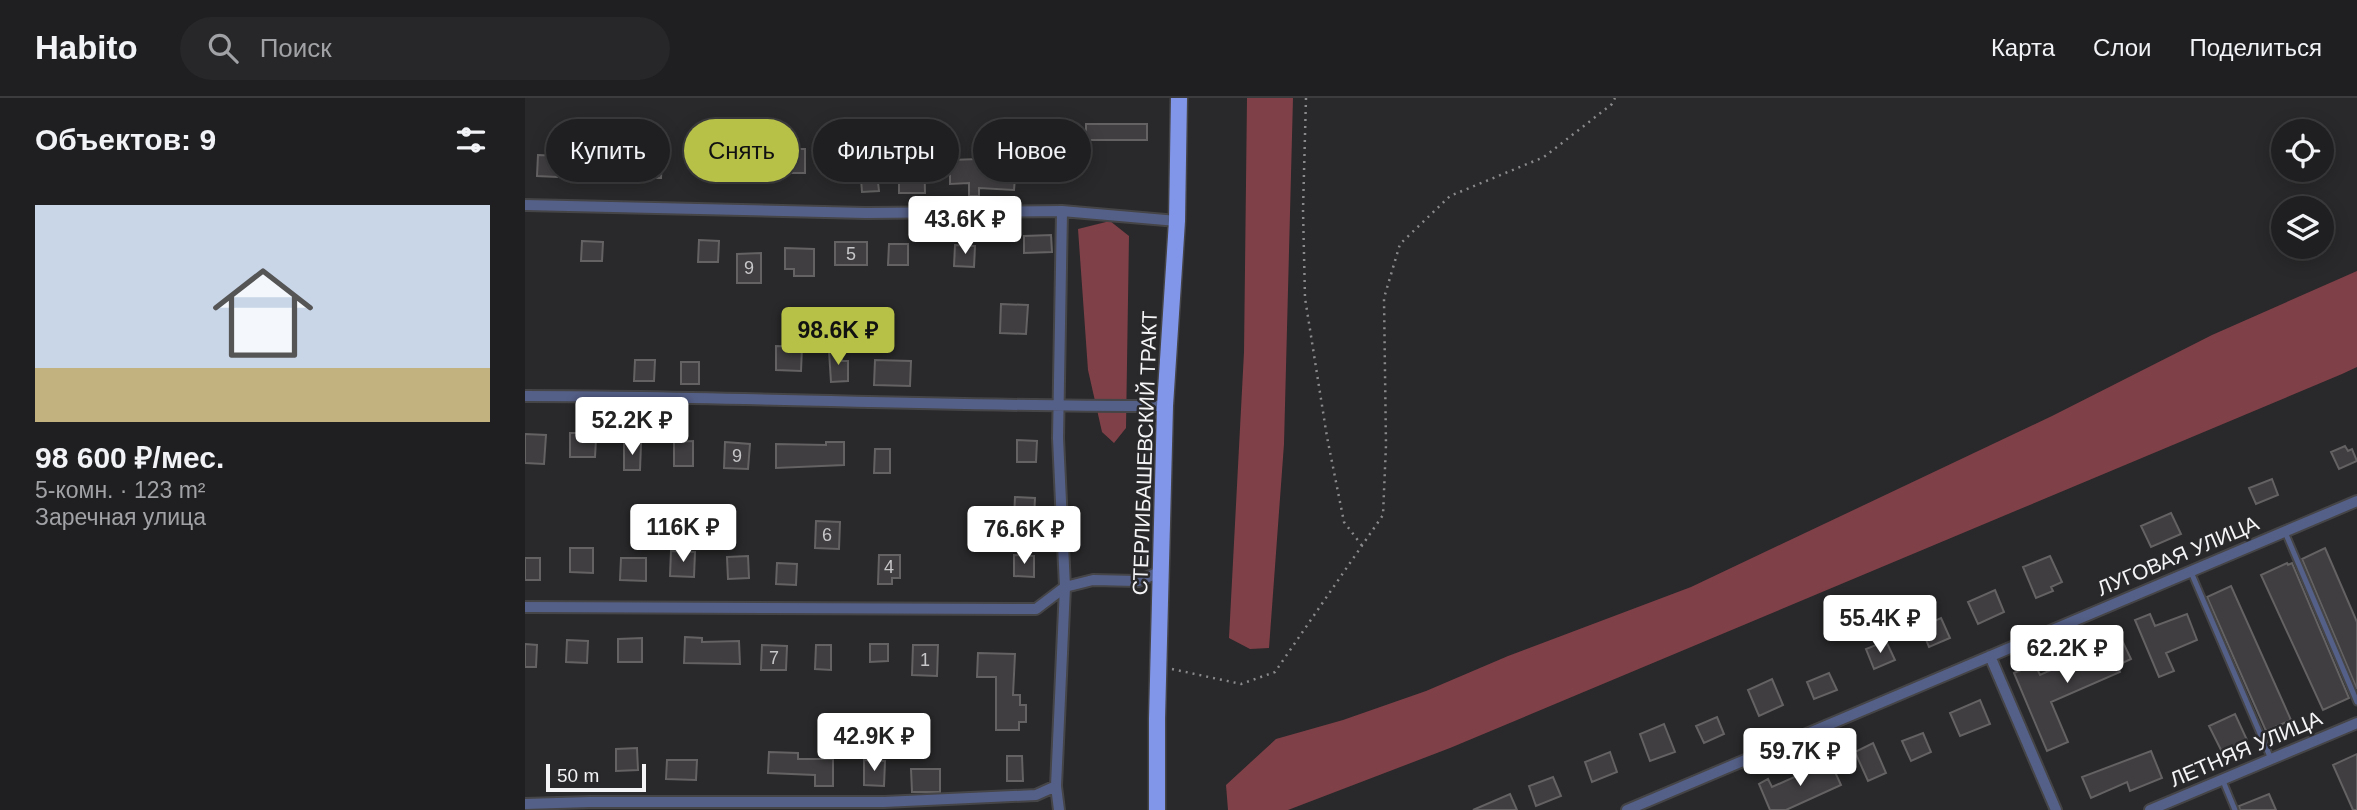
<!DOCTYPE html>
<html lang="ru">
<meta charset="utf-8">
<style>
:root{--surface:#1f1e20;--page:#272729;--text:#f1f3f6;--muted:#a1a2a5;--line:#3c3c3e;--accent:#b7c148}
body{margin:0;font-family:Helvetica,sans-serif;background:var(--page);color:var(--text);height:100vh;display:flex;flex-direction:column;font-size:26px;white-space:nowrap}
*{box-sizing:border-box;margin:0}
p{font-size:23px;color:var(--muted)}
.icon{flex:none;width:38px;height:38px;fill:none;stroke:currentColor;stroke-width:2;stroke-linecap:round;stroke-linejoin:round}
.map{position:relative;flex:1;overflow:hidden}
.details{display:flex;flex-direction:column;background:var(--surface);width:525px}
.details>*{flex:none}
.top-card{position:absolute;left:21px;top:21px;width:665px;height:63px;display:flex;gap:14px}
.fabs{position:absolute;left:1746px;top:21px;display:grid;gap:14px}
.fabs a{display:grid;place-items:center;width:63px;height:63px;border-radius:50%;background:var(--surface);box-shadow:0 4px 18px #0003,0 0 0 2px var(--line);font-size:35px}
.scale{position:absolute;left:21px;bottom:18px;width:100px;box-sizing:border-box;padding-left:7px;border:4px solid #f4f3f5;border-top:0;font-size:19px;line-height:24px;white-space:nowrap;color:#f4f3f5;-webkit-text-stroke:5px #29282a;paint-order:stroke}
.price{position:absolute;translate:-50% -60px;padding:0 16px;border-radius:7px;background:#fff;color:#222;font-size:23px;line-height:46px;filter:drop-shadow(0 2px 4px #0008)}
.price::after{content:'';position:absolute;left:50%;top:42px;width:21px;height:16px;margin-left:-10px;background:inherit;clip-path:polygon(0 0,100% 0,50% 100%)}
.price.current{background:var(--accent);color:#111}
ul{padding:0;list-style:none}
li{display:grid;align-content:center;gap:14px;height:371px;padding:0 35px}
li+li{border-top:2px solid var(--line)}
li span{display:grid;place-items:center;height:217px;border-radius:0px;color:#555}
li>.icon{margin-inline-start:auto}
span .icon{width:126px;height:126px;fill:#fffc;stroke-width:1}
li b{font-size:30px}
h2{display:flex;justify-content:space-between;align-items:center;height:84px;padding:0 35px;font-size:30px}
.chip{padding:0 24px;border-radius:32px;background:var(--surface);box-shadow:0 4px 18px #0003,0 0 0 2px var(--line);font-size:24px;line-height:63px}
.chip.current{background:var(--accent);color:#111}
header{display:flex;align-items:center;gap:42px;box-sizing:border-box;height:98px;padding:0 35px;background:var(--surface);border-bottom:2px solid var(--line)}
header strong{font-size:33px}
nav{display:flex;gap:38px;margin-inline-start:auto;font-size:24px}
.search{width:490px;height:63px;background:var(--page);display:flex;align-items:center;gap:18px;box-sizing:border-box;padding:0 24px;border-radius:38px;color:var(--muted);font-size:26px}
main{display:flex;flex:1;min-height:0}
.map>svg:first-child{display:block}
.forest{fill:#7f4048}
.building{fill:#403e40;stroke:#646263;stroke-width:2}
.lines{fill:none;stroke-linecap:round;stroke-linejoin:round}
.lane-casing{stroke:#454446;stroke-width:9}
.street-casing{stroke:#454446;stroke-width:14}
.primary-casing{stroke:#454446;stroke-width:19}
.path{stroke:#8a898b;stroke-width:2.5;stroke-dasharray:2 5;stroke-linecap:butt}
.lane{stroke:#556088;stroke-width:5}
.street{stroke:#556088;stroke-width:10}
.primary{stroke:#8296e9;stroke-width:16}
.labels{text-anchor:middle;stroke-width:5;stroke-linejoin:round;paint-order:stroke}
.number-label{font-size:18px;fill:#c7c6c8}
.street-label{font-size:21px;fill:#f4f3f5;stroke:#29282a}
</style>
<header>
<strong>Habito</strong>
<div class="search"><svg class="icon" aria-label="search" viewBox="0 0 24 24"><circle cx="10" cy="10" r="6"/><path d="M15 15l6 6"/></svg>Поиск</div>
<nav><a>Карта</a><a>Слои</a><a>Поделиться</a></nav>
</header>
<main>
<section class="details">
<h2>Объектов: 9<svg class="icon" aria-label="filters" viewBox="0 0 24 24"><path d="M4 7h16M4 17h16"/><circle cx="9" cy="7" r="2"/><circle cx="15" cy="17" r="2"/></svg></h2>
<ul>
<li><span style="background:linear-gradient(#c9d6e8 75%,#c2b280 0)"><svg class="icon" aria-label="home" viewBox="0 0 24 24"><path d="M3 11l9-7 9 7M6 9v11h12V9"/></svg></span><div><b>98 600 ₽/мес.</b><p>5-комн. · 123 m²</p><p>Заречная улица</p></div></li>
</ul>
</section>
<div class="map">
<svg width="1832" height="712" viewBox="0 0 1832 712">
<rect width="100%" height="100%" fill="#29282a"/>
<path class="forest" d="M722,0H768L759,346L744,550L725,551L704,540L719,254Z
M585,123L604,138L601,330L589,345L577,334L563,272L553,131Z
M1832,173V269L1817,276L925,650L763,712H703L701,687L751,641L818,622L901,593L983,558L1166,489L1527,318L1687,237Z"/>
<path class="building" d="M561,26H622V42H561Z
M167,44H192V66H167Z
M215,45L234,46V74H214Z
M339,46V54L399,51L400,95H374V84H353L354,93L337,94L336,81L315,82L314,47Z
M64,50L84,51L83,77L62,76Z
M259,51H280V75H259Z
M13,57L33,58L32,79L12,78Z
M117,59H137L136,80H116Z
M454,61V65L484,66V80H490L489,92L454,90V98H444V85L425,86V62Z
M526,137L527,154L499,155V138Z
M174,142L194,143L193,164H173Z
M57,143L78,144L77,163H56Z
M310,144H342V167H310Z
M364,146H383V167H363Z
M430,147L450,148L449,169L429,168Z
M260,150L289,151V178H269V171H260Z
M236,155V185H212V156Z
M476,206L503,207L501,236L475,235Z
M251,248L277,249L276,273L251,272Z
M304,253H316L317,263H323V283L306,284Z
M110,262H130L129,283H109Z
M350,262L386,263L385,288L349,287Z
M156,264H174V286H156Z
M45,335H56L55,341H71L70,359H45Z
M0,336L21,337L19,366L0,365Z
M492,342L512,343L511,364H492Z
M168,343V368H149V344Z
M200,344L225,346L223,371L199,370Z
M301,344H319V367L251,370V346L301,347Z
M99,346H116L115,372H99Z
M1820,348L1823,353L1827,351L1832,363L1814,371L1806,354Z
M350,351H365V375H349Z
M1747,381L1753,397L1731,406L1724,390Z
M490,399L510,400L509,421H489Z
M1646,415L1656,436L1626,449L1616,428Z
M291,423L315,424L314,451L290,450Z
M45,450H68V475L45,474Z
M1800,450L1832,524V591L1777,461Z
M146,453L170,454L169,479L145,478Z
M354,457H375V480H367V486H353Z
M489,457L509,458V479L489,478Z
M223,458L224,480L203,481L202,459Z
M1525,458L1537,484L1526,489L1528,493L1511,500L1498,469Z
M0,460H15V482H0Z
M96,460H121V483L95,482Z
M252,465L272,466L271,487L251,486Z
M1762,465L1763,467L1767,465L1824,600L1798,612L1736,477Z
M1706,488L1766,622L1741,633L1682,499Z
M1470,492L1479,514L1453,526L1443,504Z
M1625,516L1630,528L1662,516L1672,542L1641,555L1649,573L1634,579L1610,522Z
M1416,520L1425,540L1404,549L1396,529Z
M1582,537L1585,543L1595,538L1606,561L1593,567L1595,574L1526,604L1543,644L1522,653L1489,575L1510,566L1515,577L1573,551L1569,543Z
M160,539L177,540V544L214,543L215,566L159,565Z
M117,540V564H93V541Z
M42,542L63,543L62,565L41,564Z
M1361,543L1370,562L1349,571L1341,551Z
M0,546L12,547L11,569H0Z
M345,546H363V563L345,564Z
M237,547L262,548L261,572H236Z
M291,547H306V572L290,571Z
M388,547H413L412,578L387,577Z
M453,555L490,556L488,597H495V607H501V624H494V632H471V579H452Z
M1304,575L1312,592L1289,601L1282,584Z
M1247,581L1258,607L1234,618L1223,592Z
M1455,602L1465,626L1435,638L1425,615Z
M1710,616L1722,642L1697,654L1684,628Z
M1192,619L1199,636L1179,645L1171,628Z
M1139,626L1150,654L1125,663L1115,636Z
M1398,635L1406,654L1386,663L1377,643Z
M1348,645L1361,675L1343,683L1330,654Z
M112,650L113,672L91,673V651Z
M1626,653L1637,680L1605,693L1602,684L1566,700L1557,679Z
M244,654L273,655V661H308V688H290V677L243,675Z
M1085,654L1092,674L1067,684L1060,664Z
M1832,656V712H1828L1808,667Z
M482,658H497L498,683H482Z
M142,662H172L171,682L141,681Z
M339,662L360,663L359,688L339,687Z
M1305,663L1316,687L1261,712H1245L1234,686L1243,681L1247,689Z
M386,671H415V694H387Z
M1028,679L1036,698L1011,708L1004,688Z
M985,696L992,712H948Z
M1744,696L1751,712H1715L1714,708Z"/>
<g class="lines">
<defs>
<path id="lane" d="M1760,434L1832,604
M1666,474L1746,661
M1698,683L1710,712"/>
<path id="street" d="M0,107L341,115L537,113L652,123
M0,298C213,298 426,309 640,308
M0,509L511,511L540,489L568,482L613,483L635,474
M1465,558L1531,712
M0,706L65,704H359L511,697L531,688
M534,712L531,688L540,489L533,340L537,113
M1102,712L1832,403
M1625,712L1832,625"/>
<path id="primary" d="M632,712V621L640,308L652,123L654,0"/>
</defs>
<use href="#lane" class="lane-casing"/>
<use href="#street" class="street-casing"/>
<use href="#primary" class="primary-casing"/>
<path class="path" d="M781,0L778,112L780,200L802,339L819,424L838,449
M647,571L716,586L750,574L858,417L861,347L859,200L875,146L925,98L1019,59L1087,6L1090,0"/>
<use href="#lane" class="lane"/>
<use href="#street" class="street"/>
<use href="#primary" class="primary"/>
</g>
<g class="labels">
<g class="number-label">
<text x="326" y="162">5</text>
<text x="224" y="176">9</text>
<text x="212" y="364">9</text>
<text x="302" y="443">6</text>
<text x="364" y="475">4</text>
<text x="249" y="566">7</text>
<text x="400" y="568">1</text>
</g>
<g class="street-label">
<text transform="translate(620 355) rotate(-88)" y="7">СТЕРЛИБАШЕВСКИЙ ТРАКТ</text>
<text transform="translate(1653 458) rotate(-23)" y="7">ЛУГОВАЯ УЛИЦА</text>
<text transform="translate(1721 651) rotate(-23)" y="7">ЛЕТНЯЯ УЛИЦА</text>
</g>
</g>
</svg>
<div class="fabs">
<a><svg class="icon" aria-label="locate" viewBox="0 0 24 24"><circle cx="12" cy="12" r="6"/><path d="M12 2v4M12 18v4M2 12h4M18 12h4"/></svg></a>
<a><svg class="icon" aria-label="layers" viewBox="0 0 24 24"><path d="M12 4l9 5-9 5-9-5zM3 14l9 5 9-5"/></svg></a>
</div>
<div class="scale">50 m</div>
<b class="price" style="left:440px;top:158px">43.6K ₽</b>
<b class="price current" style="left:313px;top:269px">98.6K ₽</b>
<b class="price" style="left:107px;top:359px">52.2K ₽</b>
<b class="price" style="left:158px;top:466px">116K ₽</b>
<b class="price" style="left:499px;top:468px">76.6K ₽</b>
<b class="price" style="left:1355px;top:557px">55.4K ₽</b>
<b class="price" style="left:1542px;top:587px">62.2K ₽</b>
<b class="price" style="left:349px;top:675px">42.9K ₽</b>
<b class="price" style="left:1275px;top:690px">59.7K ₽</b>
<div class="top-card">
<a class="chip">Купить</a>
<a class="chip current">Снять</a>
<a class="chip">Фильтры</a>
<a class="chip">Новое</a>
</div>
</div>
</main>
